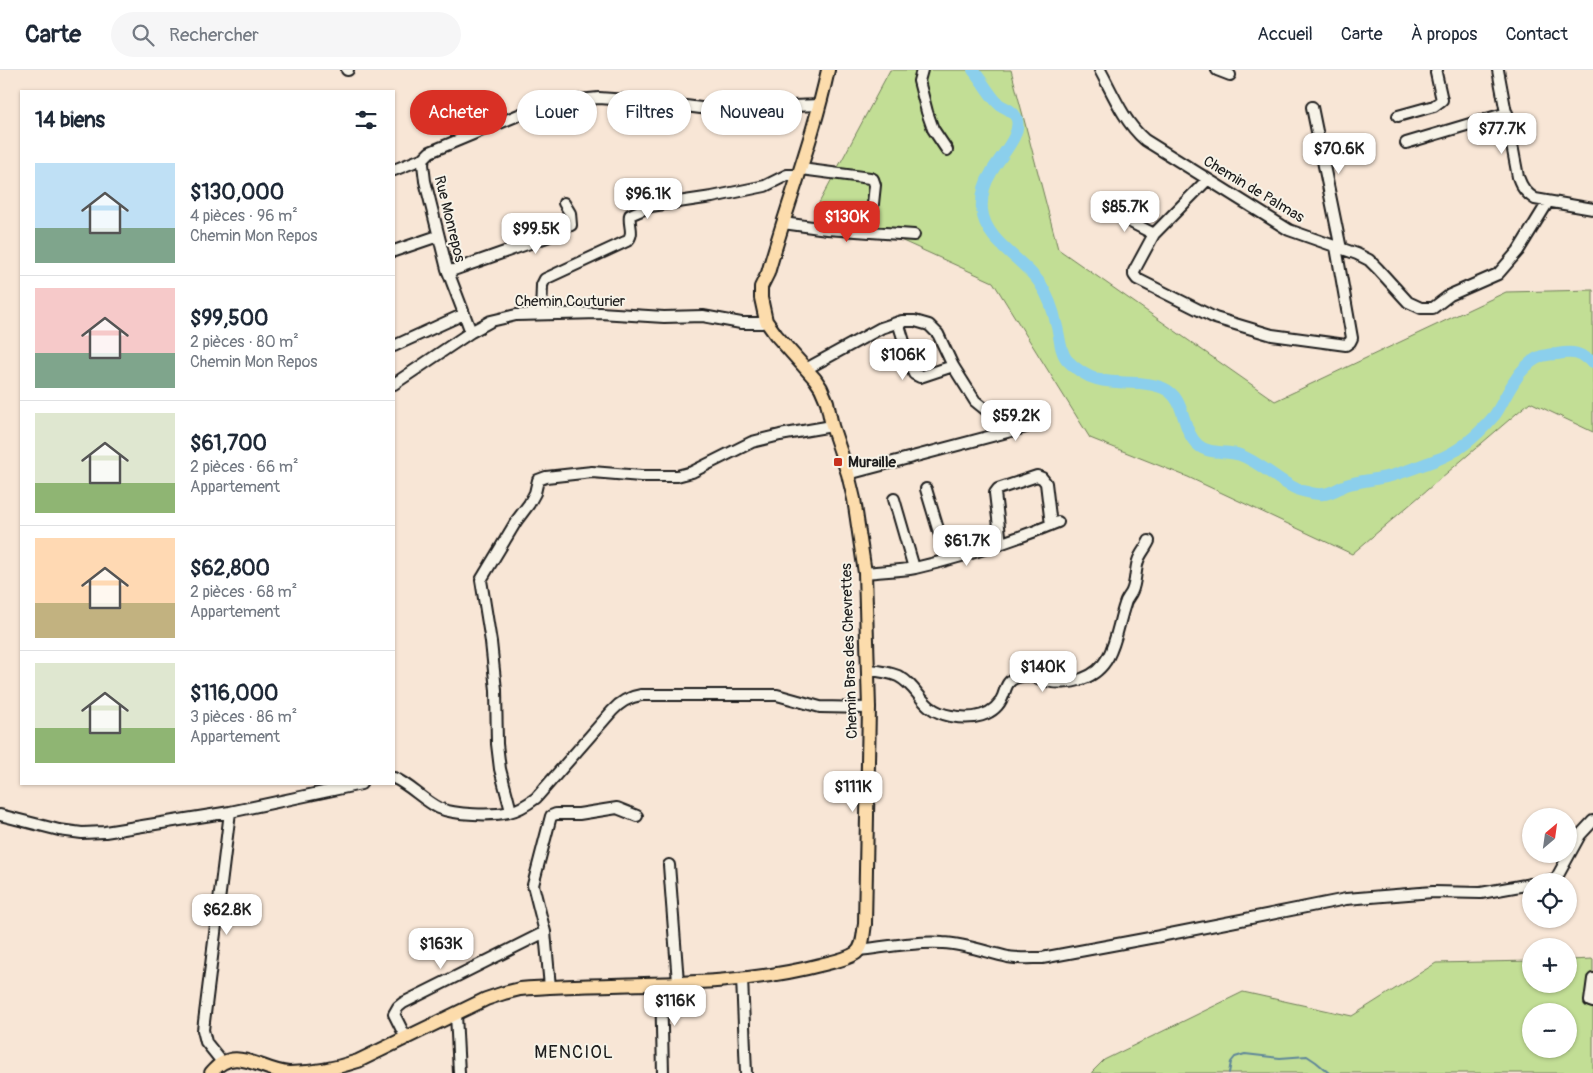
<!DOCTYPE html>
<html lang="fr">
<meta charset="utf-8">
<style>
:root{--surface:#fff;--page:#f6f6f7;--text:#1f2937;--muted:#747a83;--line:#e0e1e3;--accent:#d93025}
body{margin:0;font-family:Pangolin,sans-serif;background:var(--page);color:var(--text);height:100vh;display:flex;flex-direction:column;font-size:19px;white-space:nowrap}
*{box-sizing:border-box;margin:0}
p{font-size:16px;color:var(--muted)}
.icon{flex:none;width:28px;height:28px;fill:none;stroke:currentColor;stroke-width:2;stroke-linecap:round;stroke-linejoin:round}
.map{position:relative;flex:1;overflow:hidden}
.drawer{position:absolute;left:20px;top:20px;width:375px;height:695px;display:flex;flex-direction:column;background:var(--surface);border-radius:0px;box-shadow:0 1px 4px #0004}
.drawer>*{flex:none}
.guide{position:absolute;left:410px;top:20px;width:475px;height:45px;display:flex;gap:10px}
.needle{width:32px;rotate:29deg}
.tools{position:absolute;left:1522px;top:738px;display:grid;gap:10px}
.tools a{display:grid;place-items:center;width:55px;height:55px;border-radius:50%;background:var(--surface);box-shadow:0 1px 4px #0004;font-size:25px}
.price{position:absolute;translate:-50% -42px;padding:0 11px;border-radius:10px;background:#fff;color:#222;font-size:16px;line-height:32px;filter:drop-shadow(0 1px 2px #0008)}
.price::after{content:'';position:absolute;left:50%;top:30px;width:15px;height:11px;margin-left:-8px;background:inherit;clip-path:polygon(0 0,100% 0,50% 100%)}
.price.selected{background:var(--accent);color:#fff}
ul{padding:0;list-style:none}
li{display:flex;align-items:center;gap:15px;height:125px;padding:0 15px}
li+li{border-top:1px solid var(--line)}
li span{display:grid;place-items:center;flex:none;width:140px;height:100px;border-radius:0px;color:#555}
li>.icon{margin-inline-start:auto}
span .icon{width:60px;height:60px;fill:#fffc;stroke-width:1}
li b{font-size:21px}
h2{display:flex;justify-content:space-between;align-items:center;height:60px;padding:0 15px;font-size:21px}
.pill{padding:0 18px;border-radius:22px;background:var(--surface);box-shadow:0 1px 4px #0004;font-size:18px;line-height:45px}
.pill.selected{background:var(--accent);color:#fff}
header{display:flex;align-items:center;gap:30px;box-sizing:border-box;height:70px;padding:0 25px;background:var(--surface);border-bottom:1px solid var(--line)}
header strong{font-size:24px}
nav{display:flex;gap:28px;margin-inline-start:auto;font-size:18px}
.search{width:350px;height:45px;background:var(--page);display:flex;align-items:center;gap:12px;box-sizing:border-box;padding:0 18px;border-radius:28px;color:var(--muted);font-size:19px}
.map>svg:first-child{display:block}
.green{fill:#c2de95;stroke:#6f7d58;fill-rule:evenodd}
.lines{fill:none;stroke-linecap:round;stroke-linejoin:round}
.stream{stroke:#5f8799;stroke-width:2}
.river{stroke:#8bcfec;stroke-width:12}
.minor-casing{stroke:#1c1c1c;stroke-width:14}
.major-casing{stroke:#1c1c1c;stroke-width:16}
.minor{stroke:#f7f3e8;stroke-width:10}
.major{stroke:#fcdcac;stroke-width:12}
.poi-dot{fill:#c8321e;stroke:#f7f3e8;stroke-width:2}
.labels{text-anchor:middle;stroke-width:4;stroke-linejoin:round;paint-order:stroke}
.street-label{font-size:15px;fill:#1c1c1c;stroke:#f7f3e8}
.poi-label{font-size:15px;font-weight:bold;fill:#1c1c1c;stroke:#f7f3e8;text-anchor:start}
.quarter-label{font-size:18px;letter-spacing:1px;fill:#1c1c1c;stroke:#f7f3e8}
</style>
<header>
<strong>Carte</strong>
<div class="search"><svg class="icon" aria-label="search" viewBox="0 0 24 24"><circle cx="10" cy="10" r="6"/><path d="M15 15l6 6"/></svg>Rechercher</div>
<nav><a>Accueil</a><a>Carte</a><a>À propos</a><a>Contact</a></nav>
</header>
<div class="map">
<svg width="1593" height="1003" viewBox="0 0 1593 1003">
<rect width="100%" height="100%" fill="#f8e6d6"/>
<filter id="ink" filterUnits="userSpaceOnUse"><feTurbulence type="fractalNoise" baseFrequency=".02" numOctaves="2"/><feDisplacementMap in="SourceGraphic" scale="10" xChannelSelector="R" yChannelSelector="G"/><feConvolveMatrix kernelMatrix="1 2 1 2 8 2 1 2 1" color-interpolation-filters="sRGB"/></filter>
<g filter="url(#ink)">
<path class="green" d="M890,0H1011L1058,179L1275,331L1506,222L1593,220V362L1530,332L1352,484L1188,407L1090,368L993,212L819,133Z
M1593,889V1003H1091L1104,990L1243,922L1352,946L1436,893L1531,891V914H1569V890ZM1531,941H1569V979H1531Z"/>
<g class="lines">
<path class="stream" d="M1229,1003L1231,992L1235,987L1245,984L1280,988L1307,986L1316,992L1329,1003"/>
<path class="river" d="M973,0C981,9 992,29 1000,35C1006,38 1013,41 1016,47C1024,64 998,88 991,103C984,114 981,127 982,140C985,171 1022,188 1039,212C1048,225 1054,242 1057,257C1060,268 1060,282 1067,290C1090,314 1109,312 1139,313C1147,314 1156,315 1163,318C1187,328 1180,359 1198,375C1209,385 1227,380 1240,385C1262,393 1278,412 1299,420C1306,422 1316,425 1323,424C1331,424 1339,418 1346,415C1361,410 1378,410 1394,405C1408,401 1422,395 1436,390C1459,382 1478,365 1494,346C1498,341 1501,335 1504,329C1513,313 1523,293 1542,286C1546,285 1552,284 1557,284C1574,281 1579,283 1593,292"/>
<defs>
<path id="minor" d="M347,0H348
M922,0L919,11L927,42L933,59L947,80
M1100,0C1113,24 1124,52 1145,70L1289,160L1357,184L1369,190L1378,199L1408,232L1421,238H1433L1450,225L1498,204L1518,181L1548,132
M1217,0L1230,5
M1498,0L1518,107C1522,118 1526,123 1535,129L1593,139
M1312,37L1341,179
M1398,46L1434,36L1442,30L1436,3L1437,0
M1406,73L1507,43
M801,99L870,108L873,109L875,115L870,162
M394,100L424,88
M1207,110L1154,164L1134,201V205L1137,209L1215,248L1272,265L1346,275L1350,272L1352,268L1336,177
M1107,140L1154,164
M783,153L827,159L914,165
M394,181L438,166
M448,202L547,167L571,155L570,143L564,133
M541,244L542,215L545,209L627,171C635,163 628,155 630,145L651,136L712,127L765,116L787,105H799
M898,252L914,304L920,307L953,296
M471,262L447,199L425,111L423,94L424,88L430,82L533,39L568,31L599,28L655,32L739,43L764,37L820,35
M394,276L464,244
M806,299L881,258L902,251H915L929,255L938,264L953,296L975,331L996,348
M394,314L471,262L491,251L516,245L600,243L664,247L703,246L741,253H761L766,251
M848,404L1026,357
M926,419L947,489
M894,429L914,498
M1001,474L995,423L998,419L1037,406L1042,408L1046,413L1051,455
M865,503C882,501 899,501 915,498C964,487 1012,471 1058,452
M869,600C879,601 888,602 898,606C921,618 919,640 951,646C971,650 995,647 1003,626C1006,618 1007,611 1015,608C1025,603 1035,607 1044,610C1055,614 1071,613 1082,609C1115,598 1115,563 1125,534C1126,529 1130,526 1132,521C1136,512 1135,501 1138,491C1140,484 1146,478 1149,471
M394,708C410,715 423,730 439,738C454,745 493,746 509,742C519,740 528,734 536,728L612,641C620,632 628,627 641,625H777L820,637L869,638
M511,741L500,699L497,674L496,620L491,572L481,510L517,450L529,434L535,423L538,410L546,407L592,402L641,406H677L692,402L752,372L780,365L832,356
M0,745L59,760L82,763L105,762L230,742L361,714
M669,795L678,912
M1547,811L1554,810L1557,807L1580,765L1593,751
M859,880C886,877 916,871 943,873C965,874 986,882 1008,887C1019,889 1031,888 1042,888L1155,867L1346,829L1433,822L1481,823L1531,814
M742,908L746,1003
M1593,909L1590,931L1593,932
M661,913L663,1003
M550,917L545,862L533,815L551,746L556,744H579L617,738L637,746
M456,944L459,1003
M406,968L394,944L398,937L403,933L545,862
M222,992L206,972L203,960L230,742"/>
<path id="major" d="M211,1003C235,973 260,1001 289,1003C311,1003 337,998 358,991L486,929L504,923L520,919C618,911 725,920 820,895C831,892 846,890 856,883C864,876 863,864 865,854L869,638L865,503L854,429L848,404L832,356L827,332L821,318L815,309L776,265L766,251L761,228V217L768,203C787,135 813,69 828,0"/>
</defs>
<use href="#minor" class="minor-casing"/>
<use href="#major" class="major-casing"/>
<use href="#minor" class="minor"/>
<use href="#major" class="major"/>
</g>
</g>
<rect class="poi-dot" x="833" y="387" width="10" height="10" rx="2.5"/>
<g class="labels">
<g class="street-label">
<text transform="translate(1254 119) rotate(31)" y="5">Chemin de Palmas</text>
<text transform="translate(450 149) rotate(76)" y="5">Rue Monrepos</text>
<text x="570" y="236">Chemin Couturier</text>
<text transform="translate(849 581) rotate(-92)" y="5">Chemin Bras des Chevrettes</text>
</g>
<g class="poi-label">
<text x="848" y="397">Muraille</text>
</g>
<g class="quarter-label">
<text x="574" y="988">MENCIOL</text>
</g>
</g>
</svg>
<div class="tools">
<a><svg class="needle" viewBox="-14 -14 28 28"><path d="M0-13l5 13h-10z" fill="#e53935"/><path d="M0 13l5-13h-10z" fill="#747a83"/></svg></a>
<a><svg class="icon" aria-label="locate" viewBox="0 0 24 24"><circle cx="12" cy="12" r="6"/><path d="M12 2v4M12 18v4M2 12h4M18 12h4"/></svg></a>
<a>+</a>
<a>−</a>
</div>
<b class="price" style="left:1502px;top:85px">$77.7K</b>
<b class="price" style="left:1339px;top:105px">$70.6K</b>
<b class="price" style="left:648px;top:150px">$96.1K</b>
<b class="price" style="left:1125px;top:163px">$85.7K</b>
<b class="price selected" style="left:847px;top:173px">$130K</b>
<b class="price" style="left:536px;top:185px">$99.5K</b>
<b class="price" style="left:903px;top:311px">$106K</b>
<b class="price" style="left:1016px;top:372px">$59.2K</b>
<b class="price" style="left:967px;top:497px">$61.7K</b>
<b class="price" style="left:1043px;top:623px">$140K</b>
<b class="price" style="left:853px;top:743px">$111K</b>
<b class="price" style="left:227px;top:866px">$62.8K</b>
<b class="price" style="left:441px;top:900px">$163K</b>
<b class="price" style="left:675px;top:957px">$116K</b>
<div class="guide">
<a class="pill selected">Acheter</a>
<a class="pill">Louer</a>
<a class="pill">Filtres</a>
<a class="pill">Nouveau</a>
</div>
<section class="drawer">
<h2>14 biens<svg class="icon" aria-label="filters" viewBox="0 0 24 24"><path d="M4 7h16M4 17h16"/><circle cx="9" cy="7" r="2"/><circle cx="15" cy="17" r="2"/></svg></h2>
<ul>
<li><span style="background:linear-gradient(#bfe0f5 65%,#7fa58c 0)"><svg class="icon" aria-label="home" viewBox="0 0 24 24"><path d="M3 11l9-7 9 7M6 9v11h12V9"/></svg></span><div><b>$130,000</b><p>4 pièces · 96 m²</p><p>Chemin Mon Repos</p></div></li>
<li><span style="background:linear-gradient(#f6c9c9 65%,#7fa58c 0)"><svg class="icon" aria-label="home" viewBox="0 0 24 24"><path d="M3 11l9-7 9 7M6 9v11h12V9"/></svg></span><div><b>$99,500</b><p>2 pièces · 80 m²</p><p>Chemin Mon Repos</p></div></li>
<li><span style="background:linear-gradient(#dfe7d0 70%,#8fb573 0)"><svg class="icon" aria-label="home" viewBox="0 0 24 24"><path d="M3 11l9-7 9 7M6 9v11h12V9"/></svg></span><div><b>$61,700</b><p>2 pièces · 66 m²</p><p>Appartement</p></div></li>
<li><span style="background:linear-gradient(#ffd9b3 65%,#c2b280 0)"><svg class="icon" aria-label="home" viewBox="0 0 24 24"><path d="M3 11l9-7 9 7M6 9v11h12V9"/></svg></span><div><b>$62,800</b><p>2 pièces · 68 m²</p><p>Appartement</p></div></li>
<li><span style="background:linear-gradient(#dfe7d0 65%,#8fb573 0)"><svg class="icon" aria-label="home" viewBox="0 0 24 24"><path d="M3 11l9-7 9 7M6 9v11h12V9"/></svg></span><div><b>$116,000</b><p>3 pièces · 86 m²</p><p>Appartement</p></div></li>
</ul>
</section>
</div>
